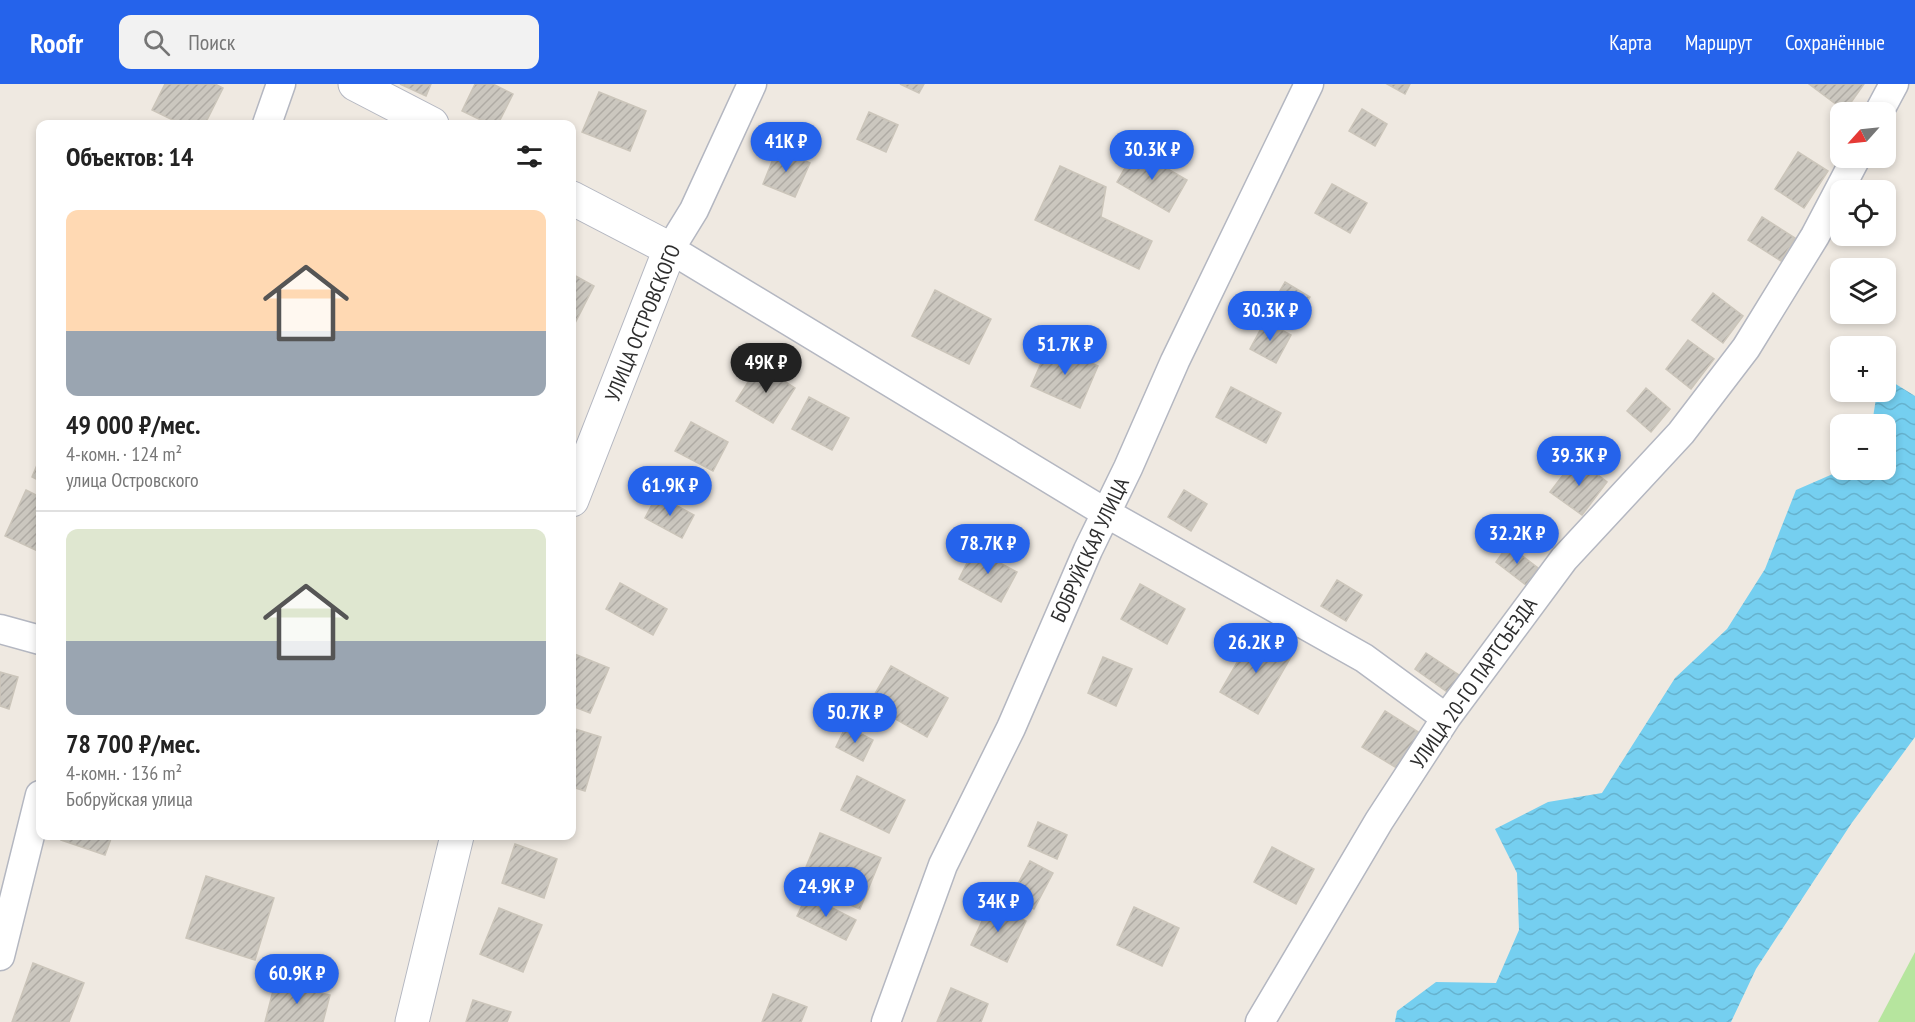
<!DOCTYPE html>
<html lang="ru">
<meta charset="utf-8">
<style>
:root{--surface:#fff;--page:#f2f2f2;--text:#222;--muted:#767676;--line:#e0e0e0;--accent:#2563eb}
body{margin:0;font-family:"PT Sans Narrow",sans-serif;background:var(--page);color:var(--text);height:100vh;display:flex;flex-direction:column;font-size:22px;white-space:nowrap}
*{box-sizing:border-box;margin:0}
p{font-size:20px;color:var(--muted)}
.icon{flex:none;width:33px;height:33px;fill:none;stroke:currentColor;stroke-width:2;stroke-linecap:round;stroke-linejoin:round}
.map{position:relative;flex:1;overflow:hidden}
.side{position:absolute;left:36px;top:36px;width:540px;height:720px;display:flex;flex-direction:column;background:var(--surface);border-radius:12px;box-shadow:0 3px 9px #0003}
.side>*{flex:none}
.needle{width:39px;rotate:243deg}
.buttons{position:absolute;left:1830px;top:18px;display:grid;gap:12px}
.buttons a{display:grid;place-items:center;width:66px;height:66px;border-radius:12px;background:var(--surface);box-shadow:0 3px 9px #0003;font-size:30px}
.price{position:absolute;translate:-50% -51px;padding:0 14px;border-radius:21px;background:var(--accent);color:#fff;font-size:20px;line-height:39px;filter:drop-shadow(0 2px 3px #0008)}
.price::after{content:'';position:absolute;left:50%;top:36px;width:18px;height:14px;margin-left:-9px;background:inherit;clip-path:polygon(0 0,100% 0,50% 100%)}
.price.current{background:#222;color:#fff}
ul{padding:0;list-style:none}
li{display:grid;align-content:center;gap:12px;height:318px;padding:0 30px}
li+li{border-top:2px solid var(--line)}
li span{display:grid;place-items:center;height:186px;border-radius:12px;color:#555}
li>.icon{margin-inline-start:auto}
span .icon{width:108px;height:108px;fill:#fffc;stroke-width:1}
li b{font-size:26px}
h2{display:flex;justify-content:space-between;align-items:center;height:72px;padding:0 30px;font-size:26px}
header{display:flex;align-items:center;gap:36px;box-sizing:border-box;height:84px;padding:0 30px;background:var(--accent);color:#fff}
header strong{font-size:28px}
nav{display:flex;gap:33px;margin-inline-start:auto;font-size:21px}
.search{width:420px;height:54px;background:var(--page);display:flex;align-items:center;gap:15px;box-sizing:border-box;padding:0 21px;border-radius:12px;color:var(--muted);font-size:22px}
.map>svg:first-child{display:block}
.green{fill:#b6e59e}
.water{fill:url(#water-waves)}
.building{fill:url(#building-hatch);stroke:#cbc5ba;stroke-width:1.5}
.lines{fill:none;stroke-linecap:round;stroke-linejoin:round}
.street-casing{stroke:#b4b7c1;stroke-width:31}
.secondary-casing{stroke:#b4b7c1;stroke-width:35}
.street{stroke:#fff;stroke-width:28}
.secondary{stroke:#fff;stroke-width:33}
.labels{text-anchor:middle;stroke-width:5;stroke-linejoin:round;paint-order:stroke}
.street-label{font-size:21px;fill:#2e2e2e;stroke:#fff}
</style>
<header>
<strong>Roofr</strong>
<div class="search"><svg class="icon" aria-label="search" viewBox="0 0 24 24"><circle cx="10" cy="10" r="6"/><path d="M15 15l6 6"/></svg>Поиск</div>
<nav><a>Карта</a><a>Маршрут</a><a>Сохранённые</a></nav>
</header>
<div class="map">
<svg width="1915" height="938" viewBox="0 0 1915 938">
<defs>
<pattern id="water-waves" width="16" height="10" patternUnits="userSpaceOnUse" patternTransform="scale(1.5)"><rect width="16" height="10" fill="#75cff0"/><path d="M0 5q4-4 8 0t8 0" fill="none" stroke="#66b2ce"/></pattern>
<pattern id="building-hatch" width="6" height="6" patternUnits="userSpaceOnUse" patternTransform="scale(1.5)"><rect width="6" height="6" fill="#cbc7bf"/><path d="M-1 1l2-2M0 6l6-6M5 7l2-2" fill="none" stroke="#afaba4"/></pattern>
</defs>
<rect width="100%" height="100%" fill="#efe9e1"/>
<path class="green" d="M1915,868V938H1878Z"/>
<path class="water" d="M1886,294L1915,312V653L1851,740L1756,885L1731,938H1395L1397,927L1436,898L1496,899L1519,846L1517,789L1495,745L1548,718L1602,709L1675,594L1727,545L1765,485L1796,406L1842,386H1886V340H1872L1877,308H1886Z"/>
<path class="building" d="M165,0H215L223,4L205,40H181L152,26Z
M400,0H431L426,12Z
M475,0H493L513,10L498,40H489L462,27Z
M900,0H924L919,9Z
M1387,0H1410L1405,10Z
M1809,0H1864L1845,27Z
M599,8L646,27L630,67L582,48Z
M1362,25L1387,40L1375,62L1349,47Z
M869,28L898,41L886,68L857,55Z
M777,65L810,79L795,113L763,100Z
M1135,66L1187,96L1169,128L1117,98Z
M1798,68L1828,87L1804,124L1775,105Z
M1060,82L1106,103L1101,133L1152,157L1139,185L1035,136Z
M1332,100L1367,119L1350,149L1315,129Z
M1762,133L1795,154L1781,177L1748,156Z
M572,190L594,202L572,245Z
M1285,198L1310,213L1295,239L1270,224Z
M935,206L991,235L969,280L912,252Z
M1713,209L1743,232L1723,259L1692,236Z
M1265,237L1291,251L1276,279L1250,265Z
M1688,256L1714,275L1691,305L1666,285Z
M1049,261L1098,282L1080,324L1031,302Z
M759,281L795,304L773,339L736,317Z
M1231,303L1281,329L1266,359L1216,333Z
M1646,304L1670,325L1651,348L1627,327Z
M809,313L849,334L832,366L792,345Z
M691,338L728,358L713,387L675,367Z
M40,374V397L32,393Z
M1576,374L1607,398L1582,431L1550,408Z
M26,406L40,413V468L5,452Z
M1184,406L1207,420L1191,447L1168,433Z
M657,411L694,431L682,454L645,434Z
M1508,461L1538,484L1526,501L1496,478Z
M974,465L1017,488L1001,518L959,495Z
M1337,496L1362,511L1346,537L1321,522Z
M620,499L667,525L653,551L606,525Z
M1140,500L1185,525L1167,560L1121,535Z
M1254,549L1292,571L1258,630L1220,608Z
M572,569L609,584L590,629L572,622Z
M1426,569L1462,593L1450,610L1415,585Z
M1103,573L1132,585L1116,622L1088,609Z
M891,582L948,614L927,653L869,620Z
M0,588L18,593L9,625L0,622Z
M1385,627L1423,651L1400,686L1362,663Z
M846,642L873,656L863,677L836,663Z
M572,644L601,653L585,707L572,703Z
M857,692L905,716L889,749L841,726Z
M1038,738L1067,751L1057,775L1028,762Z
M820,749L881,774L860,825L799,800Z
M63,752H112L105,771L61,756Z
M515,760L557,775L544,814L502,799Z
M1272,763L1314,785L1296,820L1254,798Z
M1030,777L1053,789L1034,825L1011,813Z
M206,792L274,814L255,876L186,854Z
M807,811L856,836L846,856L797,832Z
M990,820L1026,837L1007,878L971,861Z
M1134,823L1179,844L1162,882L1117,861Z
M499,824L542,841L523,888L480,870Z
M33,879L84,899L69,938H12Z
M275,899L330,911L323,938H265Z
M951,904L988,920L981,938H937Z
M773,910L807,923L801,938H762Z
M473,916L511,928L507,938H466Z"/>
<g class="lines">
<defs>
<path id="street" d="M752,0L694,126L670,165L1106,429L1364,574L1446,634
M1879,28L1894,0
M267,40L281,0
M0,545L40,556
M0,872L40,711
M886,938L943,781L1011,644L1088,466L1128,384L1175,277L1309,0
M1260,938L1379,737L1446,634L1564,475L1681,349L1746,264L1815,152L1856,74"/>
<path id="secondary" d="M355,0L432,40
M572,114L670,165L572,416
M412,938L457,752"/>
</defs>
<use href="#street" class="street-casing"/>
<use href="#secondary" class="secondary-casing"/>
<use href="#street" class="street"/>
<use href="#secondary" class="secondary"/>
</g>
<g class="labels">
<g class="street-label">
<text transform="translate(643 239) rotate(-68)" y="7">УЛИЦА ОСТРОВСКОГО</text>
<text transform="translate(1090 466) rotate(-65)" y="7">БОБРУЙСКАЯ УЛИЦА</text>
<text transform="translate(1474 599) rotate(-55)" y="7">УЛИЦА 20-ГО ПАРТСЪЕЗДА</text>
</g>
</g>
</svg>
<div class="buttons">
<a><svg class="needle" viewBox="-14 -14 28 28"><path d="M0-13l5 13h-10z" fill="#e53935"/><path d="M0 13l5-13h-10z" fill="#767676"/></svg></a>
<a><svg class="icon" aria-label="locate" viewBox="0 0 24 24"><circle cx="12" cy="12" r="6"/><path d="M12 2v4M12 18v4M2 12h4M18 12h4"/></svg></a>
<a><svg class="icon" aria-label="layers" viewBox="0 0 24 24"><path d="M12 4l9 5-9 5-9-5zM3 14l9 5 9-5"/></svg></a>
<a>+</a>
<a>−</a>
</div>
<b class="price" style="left:786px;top:89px">41K ₽</b>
<b class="price" style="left:1152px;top:97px">30.3K ₽</b>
<b class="price" style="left:1270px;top:258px">30.3K ₽</b>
<b class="price" style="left:1065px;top:292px">51.7K ₽</b>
<b class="price current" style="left:766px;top:310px">49K ₽</b>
<b class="price" style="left:1579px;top:403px">39.3K ₽</b>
<b class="price" style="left:670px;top:433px">61.9K ₽</b>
<b class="price" style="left:1517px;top:481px">32.2K ₽</b>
<b class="price" style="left:988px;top:491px">78.7K ₽</b>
<b class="price" style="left:1256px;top:590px">26.2K ₽</b>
<b class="price" style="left:855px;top:660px">50.7K ₽</b>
<b class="price" style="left:826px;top:834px">24.9K ₽</b>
<b class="price" style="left:998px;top:849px">34K ₽</b>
<b class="price" style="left:297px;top:921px">60.9K ₽</b>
<section class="side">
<h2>Объектов: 14<svg class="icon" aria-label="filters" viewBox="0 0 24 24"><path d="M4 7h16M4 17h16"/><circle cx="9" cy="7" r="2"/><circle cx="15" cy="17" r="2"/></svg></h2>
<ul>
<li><span style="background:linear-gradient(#ffd9b3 65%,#9aa5b1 0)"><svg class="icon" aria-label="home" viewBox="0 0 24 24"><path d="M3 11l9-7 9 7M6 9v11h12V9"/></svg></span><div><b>49 000 ₽/мес.</b><p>4-комн. · 124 m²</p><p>улица Островского</p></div></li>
<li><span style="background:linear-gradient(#dfe7d0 60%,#9aa5b1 0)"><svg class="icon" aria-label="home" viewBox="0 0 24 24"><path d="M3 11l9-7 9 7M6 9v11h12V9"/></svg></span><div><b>78 700 ₽/мес.</b><p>4-комн. · 136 m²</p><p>Бобруйская улица</p></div></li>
</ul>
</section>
</div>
